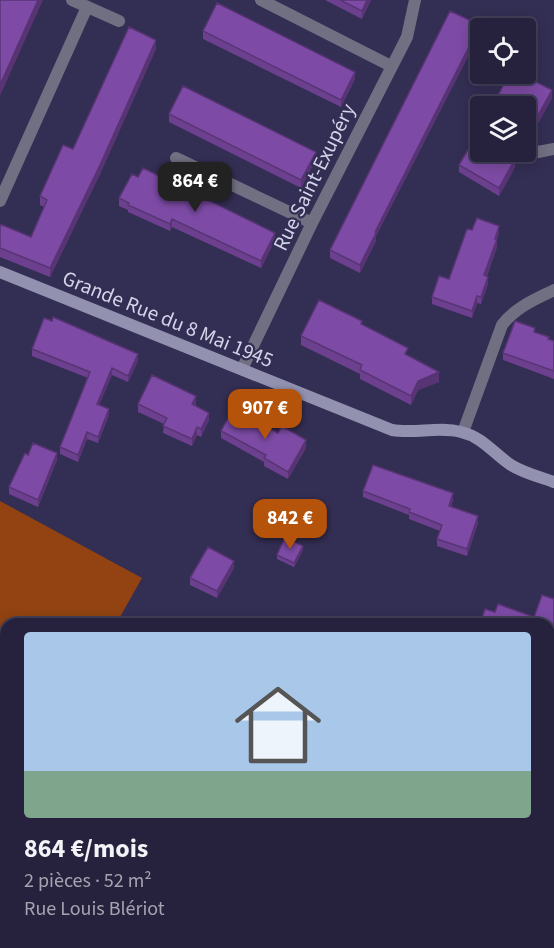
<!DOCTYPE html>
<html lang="fr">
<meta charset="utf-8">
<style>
:root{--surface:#26223e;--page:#2e2a45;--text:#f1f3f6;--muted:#a4a4b0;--line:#423f58;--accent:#b45309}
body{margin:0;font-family:"Source Sans 3",sans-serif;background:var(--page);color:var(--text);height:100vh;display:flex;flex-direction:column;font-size:22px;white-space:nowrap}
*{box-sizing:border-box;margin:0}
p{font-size:20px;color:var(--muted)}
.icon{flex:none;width:33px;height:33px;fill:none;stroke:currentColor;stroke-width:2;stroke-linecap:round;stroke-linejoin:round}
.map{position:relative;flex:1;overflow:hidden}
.side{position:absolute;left:0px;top:618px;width:555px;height:330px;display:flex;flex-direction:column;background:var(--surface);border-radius:18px 18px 0 0;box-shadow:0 3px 15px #0003,0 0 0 2px var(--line)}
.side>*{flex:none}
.tools{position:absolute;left:470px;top:18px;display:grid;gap:12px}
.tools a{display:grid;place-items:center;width:66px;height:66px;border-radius:6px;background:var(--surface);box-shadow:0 3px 15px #0003,0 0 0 2px var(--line);font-size:30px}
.price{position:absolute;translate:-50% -51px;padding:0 14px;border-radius:12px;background:var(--accent);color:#fff;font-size:20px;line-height:39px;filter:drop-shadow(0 2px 3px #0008)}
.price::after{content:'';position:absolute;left:50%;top:36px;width:18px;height:14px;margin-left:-9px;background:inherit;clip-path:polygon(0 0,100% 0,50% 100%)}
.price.selected{background:#222;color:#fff}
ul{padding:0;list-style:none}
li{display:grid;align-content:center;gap:12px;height:318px;padding:0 24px}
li+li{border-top:2px solid var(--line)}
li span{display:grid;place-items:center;height:186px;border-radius:6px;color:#555}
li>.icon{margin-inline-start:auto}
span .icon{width:108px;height:108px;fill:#fffc;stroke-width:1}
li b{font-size:26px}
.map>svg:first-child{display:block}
.green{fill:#924311}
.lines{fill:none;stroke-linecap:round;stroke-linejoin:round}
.lane{stroke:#717083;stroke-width:12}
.street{stroke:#717083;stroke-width:12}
.secondary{stroke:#9291af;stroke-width:12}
.wall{fill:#6c408e}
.shaded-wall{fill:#583474}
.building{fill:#7d4ba5;stroke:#583474;stroke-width:1.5}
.labels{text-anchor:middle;stroke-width:4.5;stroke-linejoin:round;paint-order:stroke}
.street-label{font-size:21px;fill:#d4d3ea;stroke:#332e53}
</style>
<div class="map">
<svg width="554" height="948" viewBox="0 0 554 948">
<rect width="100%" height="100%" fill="#332e53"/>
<path class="green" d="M0,501L142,578L116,624H6V942H549V736L554,739V948H0Z"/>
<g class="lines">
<path class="lane" d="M72,0L119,21"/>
<path class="street" d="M261,0L391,66
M525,145L538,152L554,149
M176,158L312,223
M0,201L87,7
M242,369L312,223L407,37L415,0
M463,432L502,325C516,307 534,300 554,290"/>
<path class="secondary" d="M0,272L392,430C415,434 439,426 461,432C483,437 494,454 511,465C524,473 540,477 554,482"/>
</g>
<path class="wall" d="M325,0H371L362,19Z
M203,31L355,79L341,107L203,39Z
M480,33L376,236V241L360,273L330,258V250Z
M156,49L100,174L50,277L0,257V224L31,237L44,207L40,205V196L73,149Z
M552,98L536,127L525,121V106H493L494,103Z
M169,114L316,159L301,188L169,122Z
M480,152L515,167L499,196L459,172V165Z
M119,198L275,240L261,268L172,227L170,231L128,212V210L119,206Z
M472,230L499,233L497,239V247L487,276L488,284L481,304L477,303L472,318L432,304V297L449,279Z
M362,325L408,356L439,382L418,390L411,405L360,379V374L301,345V336Z
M535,333L554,341V379L503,360V353Z
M32,349L138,361L128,382L112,375L99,405L109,415L98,443L87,439L78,462L60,454V447L88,378L32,356Z
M196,403L195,406L209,420L201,437L197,435L192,446L163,433L164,424L138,412V404Z
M221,431L306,448L288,479L264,466V462L221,438Z
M28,455L57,460L38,507L9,494V487Z
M363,491L453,500L451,507L478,523L467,556L437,546V539L440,531L409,519V515L363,497Z
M303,550L294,567L277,559V555Z
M234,568L217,598L190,585V578Z
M554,599V672L549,670V624L534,617Z"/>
<path class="shaded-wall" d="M38,0H43L0,96V85Z
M367,0H371L362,19V11Z
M480,25V33L376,236V241L360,273V265L375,232Z
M156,40V49L100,174L50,277V268Z
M355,72V79L341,107V100Z
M552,90V98L536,127V119Z
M316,152V159L301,188V180Z
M515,159V167L499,196V188Z
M172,219V227L170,231V224Z
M499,226V233L495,246V239Z
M275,233V240L261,268V261Z
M497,239V247L484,283V275Z
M488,277V284L481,304V297Z
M477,296V303L472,318V311Z
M138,354V361L128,382V376Z
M112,368V375L97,410V404Z
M439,372V382L418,390L411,405V396L418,381Z
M196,396V403L192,412V404Z
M109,409V415L98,443V437Z
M209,413V420L201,437V429Z
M197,427V435L192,446V439Z
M87,432V439L78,462V455Z
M306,440V448L288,479V472Z
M57,453V460L38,507V500Z
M453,493V500L449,513V506Z
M478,516V523L467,556V549Z
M303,546V550L294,567V563Z
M234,561V568L217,598V591Z"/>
<path class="building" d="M0,0H38L0,85Z
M340,0H367L362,11Z
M217,3L355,72L341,100L203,31Z
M450,11L480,25L375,232L376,233L360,265L330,250Z
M129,27L156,40L100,165L50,268L0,248V224L31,237L47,200L40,196L63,145L73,149Z
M509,74H521L552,90L536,119L525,113V106H493L495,104L494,103Z
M183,86L316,152L301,180L169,114Z
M480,129V152H502L515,159L499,188L459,165Z
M143,168L275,233L261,261L172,219L170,224L128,205L129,203L119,198L132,174L138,177Z
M477,218L499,226L495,239H497L484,275L488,277L481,297L477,296L472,311L432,297L439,276L449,279L467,229L472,230Z
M319,300L362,321L361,324L408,348L405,354L439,372L418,381L411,396L360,370L362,365L301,336Z
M53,317L138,354L128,376L112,368L97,404L109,409L98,437L87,432L78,455L60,447L90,372L32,349L44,318L52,321Z
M515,321L535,328L534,332L549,337L548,339L554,341V371L503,353Z
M152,375L196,396L192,404L209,413L201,429L197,427L192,439L163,426L167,418L138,404Z
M233,409L278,433L282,426L306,440L288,472L264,458L266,455L221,431Z
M33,443L57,453L38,500L9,487L25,453L28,455Z
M373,465L453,493L449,506L478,516L467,549L437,539L442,525L409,512L410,509L363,491Z
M285,537L303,546L294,563L277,555Z
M208,547L234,561L217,591L190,578Z
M542,595L554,599V663L549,661V624H480L485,609L495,612L498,604L534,617Z"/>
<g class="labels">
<g class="street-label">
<text transform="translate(314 177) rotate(-64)" y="7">Rue Saint-Exupéry</text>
<text transform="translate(168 319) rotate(22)" y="7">Grande Rue du 8 Mai 1945</text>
</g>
</g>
</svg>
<div class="tools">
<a><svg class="icon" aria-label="locate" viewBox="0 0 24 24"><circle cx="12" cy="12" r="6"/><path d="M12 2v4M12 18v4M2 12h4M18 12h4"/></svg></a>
<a><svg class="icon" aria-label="layers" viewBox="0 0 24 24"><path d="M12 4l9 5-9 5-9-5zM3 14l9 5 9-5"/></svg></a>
</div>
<b class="price selected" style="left:195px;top:213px">864 €</b>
<b class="price" style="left:265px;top:440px">907 €</b>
<b class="price" style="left:290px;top:550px">842 €</b>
<section class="side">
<ul>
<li><span style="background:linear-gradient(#a9c7e8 75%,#7fa58c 0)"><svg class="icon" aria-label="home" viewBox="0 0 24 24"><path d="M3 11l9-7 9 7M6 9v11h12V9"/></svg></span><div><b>864 €/mois</b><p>2 pièces · 52 m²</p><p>Rue Louis Blériot</p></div></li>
</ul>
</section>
</div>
